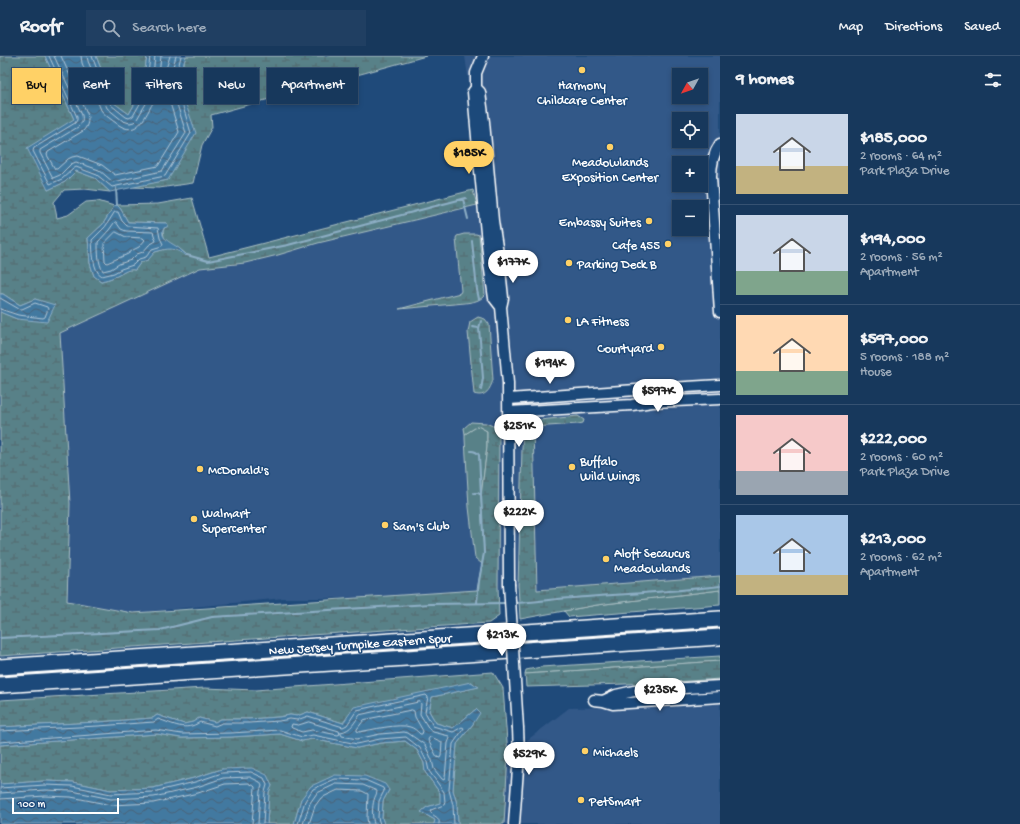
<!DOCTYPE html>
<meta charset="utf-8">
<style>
:root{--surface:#17385c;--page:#203f62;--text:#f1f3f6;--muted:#9eacbb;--line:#365272;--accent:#ffd166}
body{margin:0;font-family:"Gochi Hand",sans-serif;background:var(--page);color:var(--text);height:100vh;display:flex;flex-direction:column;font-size:15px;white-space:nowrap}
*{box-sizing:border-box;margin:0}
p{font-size:13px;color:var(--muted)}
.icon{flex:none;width:22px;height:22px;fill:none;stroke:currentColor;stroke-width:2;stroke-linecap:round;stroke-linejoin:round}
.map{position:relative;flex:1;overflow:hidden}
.details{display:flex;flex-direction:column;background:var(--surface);width:300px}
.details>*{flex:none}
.top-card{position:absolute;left:12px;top:12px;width:380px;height:36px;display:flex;gap:8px}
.needle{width:26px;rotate:230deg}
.tools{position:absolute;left:672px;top:12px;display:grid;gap:8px}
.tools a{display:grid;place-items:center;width:36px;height:36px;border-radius:0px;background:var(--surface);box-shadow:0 2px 6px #0003,0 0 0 1px var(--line);font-size:20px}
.scale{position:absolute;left:12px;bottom:10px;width:107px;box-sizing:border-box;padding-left:4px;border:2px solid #fff;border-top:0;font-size:11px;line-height:14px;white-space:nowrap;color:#fff;-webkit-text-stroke:3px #1f4a7a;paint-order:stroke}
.price{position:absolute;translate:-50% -34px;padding:0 9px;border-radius:14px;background:#fff;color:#222;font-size:13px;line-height:26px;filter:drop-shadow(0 1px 2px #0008)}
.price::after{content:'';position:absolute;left:50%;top:24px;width:12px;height:9px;margin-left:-6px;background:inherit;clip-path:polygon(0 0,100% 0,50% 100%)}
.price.active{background:var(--accent);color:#111}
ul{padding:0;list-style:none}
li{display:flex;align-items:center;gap:12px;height:100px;padding:0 16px}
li+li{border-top:1px solid var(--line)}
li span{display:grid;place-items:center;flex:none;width:112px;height:80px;border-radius:0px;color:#555}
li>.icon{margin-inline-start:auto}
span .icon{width:48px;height:48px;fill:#fffc;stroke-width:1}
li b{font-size:17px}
h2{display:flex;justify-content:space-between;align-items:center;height:48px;padding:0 16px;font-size:17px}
.pill{padding:0 14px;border-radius:0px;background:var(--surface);box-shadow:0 2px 6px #0003,0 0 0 1px var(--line);font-size:14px;line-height:36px}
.pill.active{background:var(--accent);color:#111}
header{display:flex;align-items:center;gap:24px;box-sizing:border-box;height:56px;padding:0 20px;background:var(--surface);border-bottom:1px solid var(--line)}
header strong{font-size:19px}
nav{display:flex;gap:22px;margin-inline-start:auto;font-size:14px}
.search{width:280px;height:36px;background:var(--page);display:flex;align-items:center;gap:10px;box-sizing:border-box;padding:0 14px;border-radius:0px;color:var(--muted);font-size:15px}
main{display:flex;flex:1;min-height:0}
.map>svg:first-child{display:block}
.built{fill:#335888;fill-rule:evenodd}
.green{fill:#588188;stroke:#acc0c4}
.wetland{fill:url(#wetland-marsh);stroke:#acc0c4}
.water{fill:url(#water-waves);stroke:#8eafc6}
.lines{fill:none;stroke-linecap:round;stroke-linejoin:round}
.shore{stroke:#b4c9d9;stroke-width:1}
.stream{stroke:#8eafc6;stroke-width:2}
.minor-casing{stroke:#fff;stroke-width:13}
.highway-casing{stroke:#fff;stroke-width:18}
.minor{stroke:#1f4a7a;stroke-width:10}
.highway{stroke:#1f4a7a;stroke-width:15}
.minor-bridge-casing{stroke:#fff;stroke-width:13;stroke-linecap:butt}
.minor-bridge{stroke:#1f4a7a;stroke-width:10}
.poi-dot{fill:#ffd166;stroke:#1f4a7a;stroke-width:1.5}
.labels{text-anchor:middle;stroke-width:3;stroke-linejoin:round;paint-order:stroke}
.poi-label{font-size:13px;fill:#fff;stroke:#1f4a7a;text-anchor:start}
.street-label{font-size:13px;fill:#fff;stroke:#1f4a7a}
</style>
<header>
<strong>Roofr</strong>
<div class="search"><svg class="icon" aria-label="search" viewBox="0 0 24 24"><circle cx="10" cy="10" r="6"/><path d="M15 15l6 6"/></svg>Search here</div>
<nav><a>Map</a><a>Directions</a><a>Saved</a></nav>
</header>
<main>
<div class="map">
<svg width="720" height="768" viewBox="0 0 720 768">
<defs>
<pattern id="wetland-marsh" width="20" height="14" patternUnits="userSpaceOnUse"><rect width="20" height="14" fill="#588188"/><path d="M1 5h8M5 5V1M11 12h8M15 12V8" fill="none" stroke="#53696d"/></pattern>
<pattern id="water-waves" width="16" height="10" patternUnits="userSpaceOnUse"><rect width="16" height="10" fill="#4379a0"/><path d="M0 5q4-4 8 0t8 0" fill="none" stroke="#486276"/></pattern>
</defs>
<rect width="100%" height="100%" fill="#1f4a7a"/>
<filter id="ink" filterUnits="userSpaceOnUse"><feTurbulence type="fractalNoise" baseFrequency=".025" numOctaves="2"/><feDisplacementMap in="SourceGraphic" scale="8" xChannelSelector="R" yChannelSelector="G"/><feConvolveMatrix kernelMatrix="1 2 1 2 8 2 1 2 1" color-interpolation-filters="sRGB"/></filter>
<g filter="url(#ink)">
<path class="built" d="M465,0H720V520L537,534V530L395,542H283L133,557L67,545L70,448L60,277L200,212L245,207L278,199L318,187L486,147ZM679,19H701V41H679ZM679,63H701V85H679ZM679,107H701V129H679ZM679,151H701V173H679Z
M720,648V768H504L508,699L569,652L683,650Z"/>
<path class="green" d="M478,370L487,375V391L481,440L484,497L482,508L475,502L469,451L465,383V378Z
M720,534V549L631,556L569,561L564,555L597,549Z
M720,600V605L614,612L525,618L526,614L541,611Z"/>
<path class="wetland" d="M0,0H45L74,63L48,134L65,126L76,115L95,122L110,136L85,133L64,134L54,146L57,162L68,159L86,146L98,145L114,150L103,168L88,182L90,207L94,220L101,225C105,224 110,223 114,221C121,219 127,212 135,214L141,206H144L155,196L169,192L174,193L187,199L180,193L166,185L164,181L163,175L167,167L128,166L120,152L117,149L158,148L192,142L209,201L473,134L477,149L318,187L278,199L245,207L200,212L60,277L70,448L67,545L133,557L477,534L484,497L481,440L487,391V375L478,370L465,378L464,372L471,366L486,367L495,371L499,381L498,530L499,560L489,567L0,600V256L17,263L55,250L35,243L20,249L3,238H0Z
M96,0H147L142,35L129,58L114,47Z
M186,0H426L211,59L212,71L202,89L193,127L159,132L130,131L168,124L184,43L180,20Z
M464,178H476L479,179L485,239C480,245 473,246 465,247L399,253L460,237L461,235L456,182L457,180Z
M478,261L485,263L489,268L493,324C490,333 486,342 474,338L468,276L470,266Z
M578,360L584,364L583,367L578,368L533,371L537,534L720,520V534L597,549L520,563L518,529L522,393L523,369L530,365Z
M720,605V623L658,627L526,631L525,618L614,612Z
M493,616L503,632L508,699L504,768H458L457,748L453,734L457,688L473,668L476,653L453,672L436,667L429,655L432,641L478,631L471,626L343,667L308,656L297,660L290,659L279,661L249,663H221L215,666L199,662L193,666L184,668L157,659L153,662L98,666L0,671V644L205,632L255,634Z
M157,678L181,682L231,681L280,678L302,685L312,683L357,692L381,687L405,685L417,694L424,707L425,716L440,737L441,747L427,751L421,756L435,764L434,768H384L382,762L383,745L389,734L301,743L294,768H267L269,736L272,729L222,713L194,722L153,732L111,734L73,726L45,725L0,728V689Z"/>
<path class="water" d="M45,0H96L114,47L129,58L142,35L147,0H186L180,20L184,43L196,77L168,124L110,136L95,122L76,115L65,126L48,134L27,92L74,63Z
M117,149L120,152L128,166L167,167L168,169L167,171L164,172C158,183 173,187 180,193C182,195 184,197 187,199L186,200C174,191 169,192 155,196L148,204L141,206L135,214C127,212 121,219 114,221C110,223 105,224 101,225L94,220L90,207L88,182L103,168L114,150Z
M0,238H3L20,249L35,243L55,249L47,266L17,263L0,256Z
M471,626L479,631L432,641L429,655L436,667L453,672L476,653L480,657L473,668L457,688L453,734L457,748L458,768H434L435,764L421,756L427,751L440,747V737L425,716L424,707L417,694L405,685L381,687L357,692L312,683L302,685L280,678L231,681L181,682L157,678L0,689V671L98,666L153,662L157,659L184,668L193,666L199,662L215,666L221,663H249L279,661L290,659L297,660L308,656L343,667L354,651Z
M252,712L267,719L272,730L269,736L267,768H0V728L45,725L73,726L111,734L153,732L194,722L222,713Z
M335,719L365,720L385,728L389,734L383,745L382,762L384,768H294L301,743L311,730Z"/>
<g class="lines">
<path class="shore" d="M49,0L77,61V64L75,67L34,92L33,95L50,128L62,123L73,113L76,111L97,119L112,131L165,120L191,77L181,44L176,21L181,0
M54,0L82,59C83,64 82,68 78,71L40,94V97L53,122L60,119L71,108L76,106L99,114L113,126L162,115L186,77L176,45L171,21V18L176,0
M61,0L87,57C89,64 88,70 83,75L48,96L47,99L55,113H57L68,103L72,101L78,100L102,109L115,119L158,110L179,76L170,47L165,22V16L170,0
M81,0L82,7L101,54C105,60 111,63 116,67C133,80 141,69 149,54C152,48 156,43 157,37L161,0
M87,0L88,5L107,52L123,65L130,67L134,66L137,63L151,39L155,0
M92,0L93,3L111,49L126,61L129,62L133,60L146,37L150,0
M115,156H118L122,165L127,170L158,172L160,182L163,188L162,190L152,193L146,201L139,203L133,209L121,213L114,217L102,220C92,215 93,194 92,184L105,171Z
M116,166L121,173L126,175L153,176L156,185L149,189L143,196L137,198L131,204L119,208L111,213L103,215C98,207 98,195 98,186L109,174L114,167Z
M116,176L126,181L143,182L145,184L139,191L133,194L128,198L107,207L105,205L104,188Z
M0,242L19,253H22L35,247L47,251L48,253L45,261L43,262L18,259L0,253
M420,646L421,648L420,658L429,673L433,676L449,680L450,682L448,687L445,722L444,724L442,723L434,713L432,704L425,689L408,677L404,676L380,678L357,683L342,680L341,678V676C352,674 354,666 360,659Z
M412,654L414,655L415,661L423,675L422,678H420C417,675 414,672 410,671C400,667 370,674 359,676L357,675V673L364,664Z
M309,666L339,675L340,678L338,679L312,674L302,676L292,672L291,671L292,668L298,669Z
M0,675L98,670L154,666L158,663C174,668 185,676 200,666L215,670L222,667H249L279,665L290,663L297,664L308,660L343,671L347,669L357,654L426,639L428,641L425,656L433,670L453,676L455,675L462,671L464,672L453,688L449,734L453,749L454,768
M431,681L442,686L441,700L440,702L437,701L428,684L429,682Z
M0,686L156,674L182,678L231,677L280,674L302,681L313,679L357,688L380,683L406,681L420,692L427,706L429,715L444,736L445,746L444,749L441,750L431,754L430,755C432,761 441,760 439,768
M0,732L45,729L72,730L111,738L153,736L195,726L222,717L251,716L264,722L267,729L265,736L263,768
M0,737L45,734L72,735L111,743L154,741L197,731L223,722L250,721L260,726L262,730L260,735L258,768
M0,743L45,740L71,741L111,749L153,747L198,737L225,728L249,727L254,730L255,731L252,768
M298,768L305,745L313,733L335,723L365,724L383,732L384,735L379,745L378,762L380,768
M303,768L310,747L317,737L336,728L363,729L377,735C377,738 375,740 374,744C372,751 372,761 374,768
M309,768L315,750L321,742L338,734L362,735L368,738L367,762L368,768"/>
<path class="stream" d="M116,132L117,149
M463,143L468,163
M472,185L477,234L479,243
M187,199L208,205L288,189L466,142
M481,265L479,272L483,322L481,334
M472,271L479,272
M471,395C475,395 477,396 479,399L484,497L479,525L477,547
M474,437H478L481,439
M514,547C534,546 553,543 572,542C622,538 671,536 720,530
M0,582L160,574L212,561L430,548L508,547"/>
<defs>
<path id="minor" d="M483,0L476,17V32L473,36L481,126L489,207L494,242L501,251
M476,32L480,36L484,66L493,165L499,204L503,242L501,251L508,327L509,528
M720,88C713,98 711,109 711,121L720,256
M509,343L636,334L720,329
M509,356L632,349L652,346L720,343
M594,644L603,645L613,648L720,641
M603,645L616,639L634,635L720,630
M514,768L519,699L518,672"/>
<path id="highway" d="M0,611L720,563
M0,629L720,581"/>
</defs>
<use href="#minor" class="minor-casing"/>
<use href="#highway" class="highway-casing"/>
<use href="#minor" class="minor"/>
<use href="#highway" class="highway"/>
<defs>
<path id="minor-bridge" d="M509,528L518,672"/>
</defs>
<use href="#minor-bridge" class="minor-bridge-casing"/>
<use href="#minor-bridge" class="minor-bridge"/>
</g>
</g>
<g class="poi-dot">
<circle cx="582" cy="14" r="4"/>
<circle cx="610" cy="91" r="4"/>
<circle cx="649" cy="165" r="4"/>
<circle cx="668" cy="188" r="4"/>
<circle cx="569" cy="207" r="4"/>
<circle cx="568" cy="264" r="4"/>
<circle cx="661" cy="291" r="4"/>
<circle cx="572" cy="411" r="4"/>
<circle cx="200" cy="413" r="4"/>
<circle cx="194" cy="463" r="4"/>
<circle cx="385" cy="469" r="4"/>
<circle cx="606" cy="503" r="4"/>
<circle cx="585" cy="695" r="4"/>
<circle cx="581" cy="744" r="4"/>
</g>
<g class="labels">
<g class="poi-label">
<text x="582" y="33" text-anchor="middle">Harmony<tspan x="582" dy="15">Childcare Center</tspan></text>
<text x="610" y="110" text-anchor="middle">Meadowlands<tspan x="610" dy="15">Exposition Center</tspan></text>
<text x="641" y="170" text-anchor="end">Embassy Suites</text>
<text x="660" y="193" text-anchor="end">Cafe 455</text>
<text x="577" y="212">Parking Deck B</text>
<text x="576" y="269">LA Fitness</text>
<text x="653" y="296" text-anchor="end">Courtyard</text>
<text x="580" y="409">Buffalo<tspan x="580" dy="15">Wild Wings</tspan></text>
<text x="208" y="418">McDonald's</text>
<text x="202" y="461">Walmart<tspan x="202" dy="15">Supercenter</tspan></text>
<text x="393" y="474">Sam's Club</text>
<text x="614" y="501">Aloft Secaucus<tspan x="614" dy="15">Meadowlands</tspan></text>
<text x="593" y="700">Michaels</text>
<text x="589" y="749">PetSmart</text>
</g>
<g class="street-label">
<text transform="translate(360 587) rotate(-4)" y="5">New Jersey Turnpike Eastern Spur</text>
</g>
</g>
</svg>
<div class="tools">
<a><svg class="needle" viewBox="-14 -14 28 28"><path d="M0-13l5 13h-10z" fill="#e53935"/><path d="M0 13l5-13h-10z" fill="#9eacbb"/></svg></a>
<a><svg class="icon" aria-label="locate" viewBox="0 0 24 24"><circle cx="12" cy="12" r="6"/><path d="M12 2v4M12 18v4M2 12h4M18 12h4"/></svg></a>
<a>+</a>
<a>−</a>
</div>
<div class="scale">100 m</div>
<b class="price active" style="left:469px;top:119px">$185K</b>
<b class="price" style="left:513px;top:228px">$177K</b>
<b class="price" style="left:550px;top:329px">$194K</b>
<b class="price" style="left:658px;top:357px">$597K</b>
<b class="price" style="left:519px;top:392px">$251K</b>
<b class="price" style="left:519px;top:478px">$222K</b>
<b class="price" style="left:502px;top:601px">$213K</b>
<b class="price" style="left:660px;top:656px">$235K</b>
<b class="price" style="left:529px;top:720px">$529K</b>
<div class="top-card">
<a class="pill active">Buy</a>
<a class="pill">Rent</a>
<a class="pill">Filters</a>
<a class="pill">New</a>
<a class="pill">Apartment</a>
</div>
</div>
<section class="details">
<h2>9 homes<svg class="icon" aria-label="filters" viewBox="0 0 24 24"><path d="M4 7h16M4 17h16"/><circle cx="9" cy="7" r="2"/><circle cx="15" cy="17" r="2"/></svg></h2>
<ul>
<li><span style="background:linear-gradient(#c9d6e8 65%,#c2b280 0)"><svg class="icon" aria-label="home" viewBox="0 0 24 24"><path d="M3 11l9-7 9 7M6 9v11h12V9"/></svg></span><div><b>$185,000</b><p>2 rooms · 64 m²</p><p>Park Plaza Drive</p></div></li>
<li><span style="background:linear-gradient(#c9d6e8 70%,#7fa58c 0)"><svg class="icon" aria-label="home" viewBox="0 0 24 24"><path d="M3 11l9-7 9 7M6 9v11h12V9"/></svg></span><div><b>$194,000</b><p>2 rooms · 56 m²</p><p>Apartment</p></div></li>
<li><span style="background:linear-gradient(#ffd9b3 70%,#7fa58c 0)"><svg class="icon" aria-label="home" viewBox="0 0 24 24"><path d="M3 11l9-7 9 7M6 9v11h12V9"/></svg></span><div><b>$597,000</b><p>5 rooms · 188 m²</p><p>House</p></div></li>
<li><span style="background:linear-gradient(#f6c9c9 70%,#9aa5b1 0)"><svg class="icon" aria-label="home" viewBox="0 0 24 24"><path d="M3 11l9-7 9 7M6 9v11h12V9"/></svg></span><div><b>$222,000</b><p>2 rooms · 60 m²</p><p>Park Plaza Drive</p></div></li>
<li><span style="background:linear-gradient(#a9c7e8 75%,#c2b280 0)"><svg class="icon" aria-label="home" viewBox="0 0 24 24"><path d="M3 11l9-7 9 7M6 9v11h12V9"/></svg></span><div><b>$213,000</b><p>2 rooms · 62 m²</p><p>Apartment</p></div></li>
</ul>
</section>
</main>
